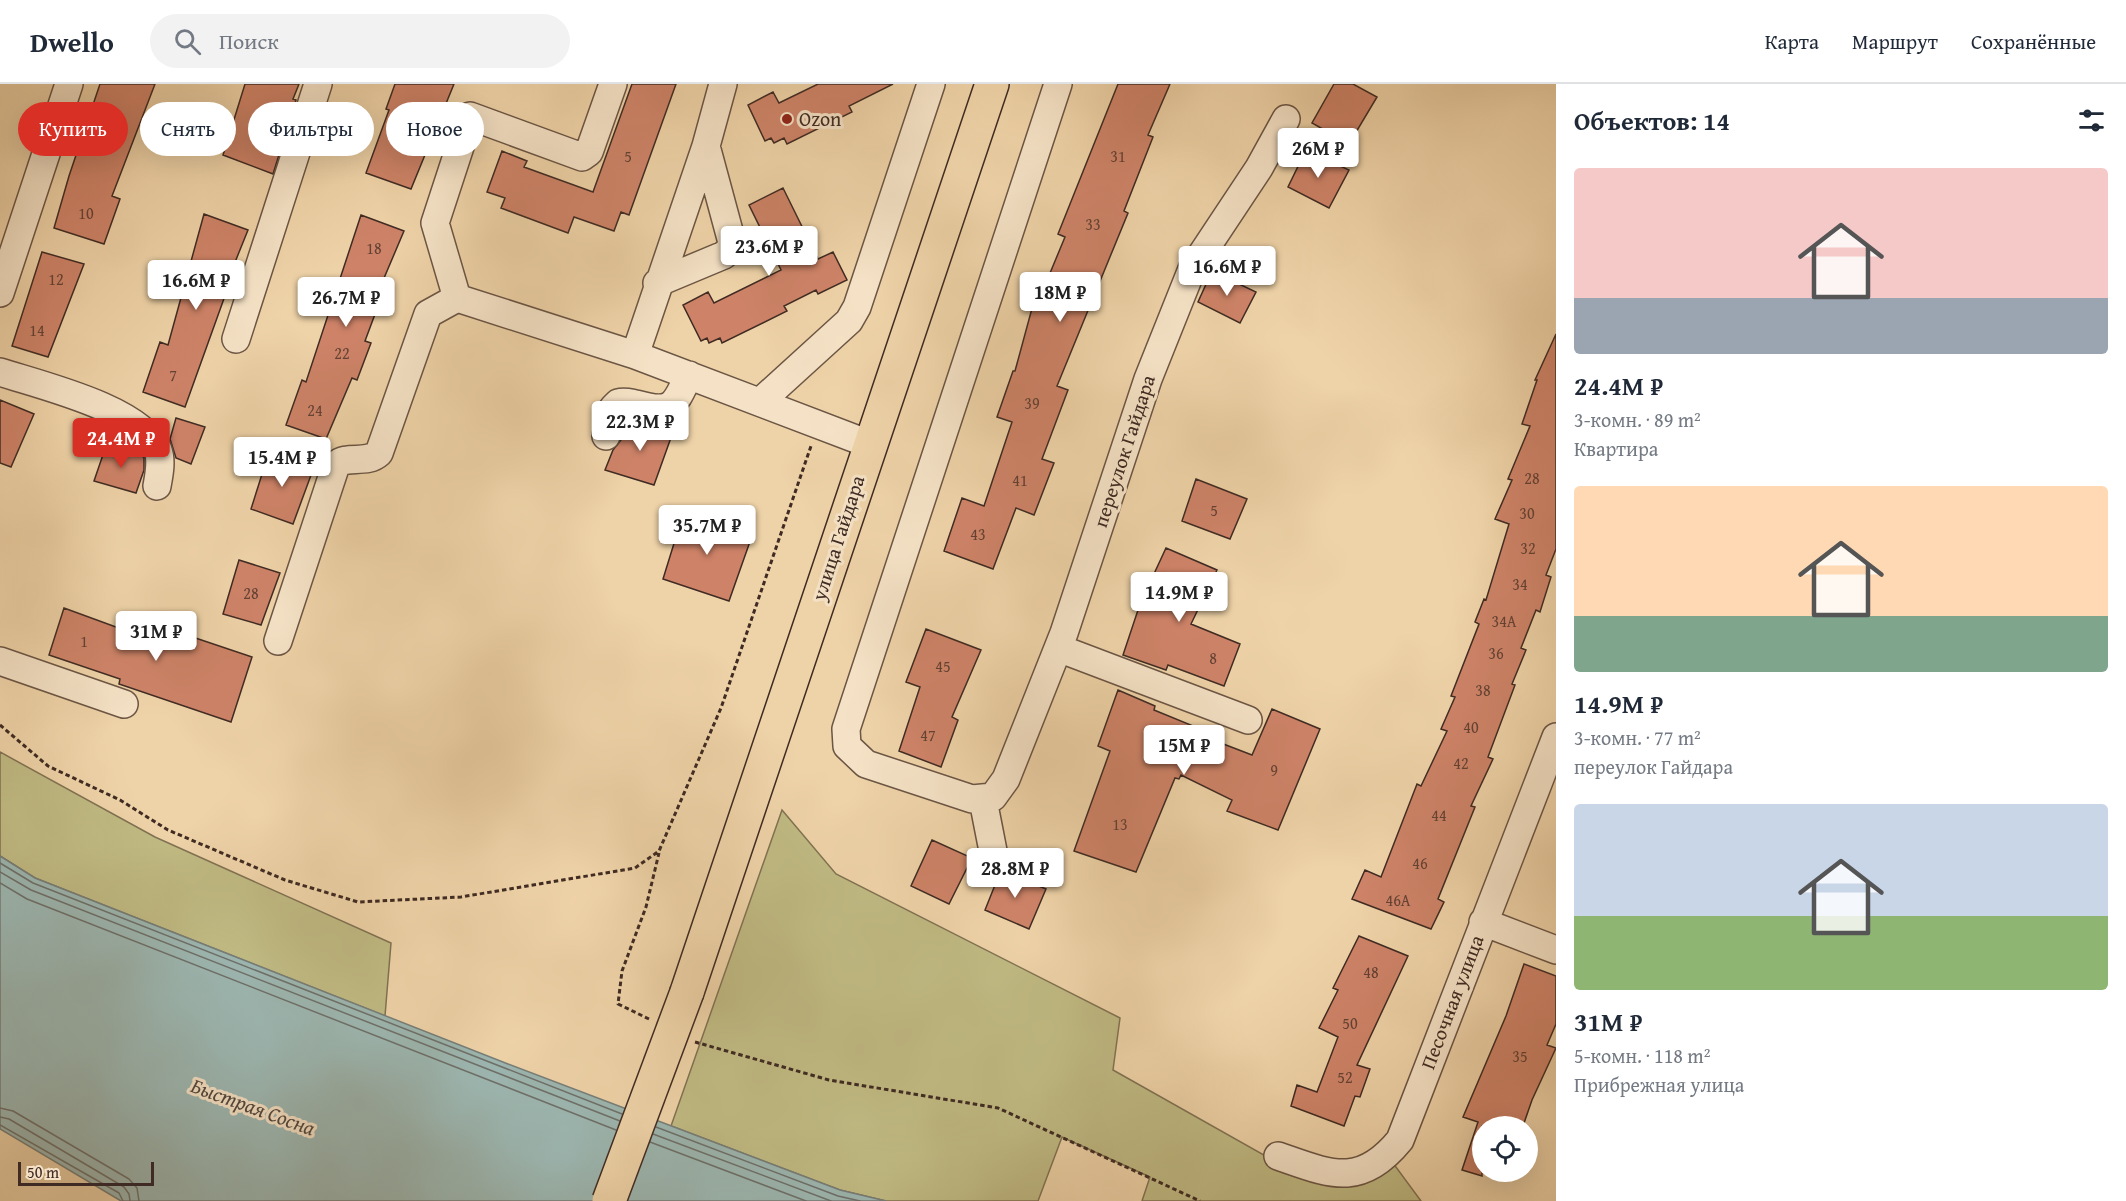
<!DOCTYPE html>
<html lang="ru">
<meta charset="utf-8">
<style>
:root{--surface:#fff;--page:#f2f2f3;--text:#1f2937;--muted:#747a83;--line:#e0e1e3;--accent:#d93025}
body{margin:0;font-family:"Gentium Book Plus",serif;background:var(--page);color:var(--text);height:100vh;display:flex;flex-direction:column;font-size:22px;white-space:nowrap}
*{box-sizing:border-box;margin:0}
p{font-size:20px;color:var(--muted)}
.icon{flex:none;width:33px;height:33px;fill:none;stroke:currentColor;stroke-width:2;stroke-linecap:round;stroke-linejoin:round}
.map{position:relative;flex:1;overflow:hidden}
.side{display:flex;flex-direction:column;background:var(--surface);width:570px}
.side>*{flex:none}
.banner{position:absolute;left:18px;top:18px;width:570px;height:54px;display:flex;gap:12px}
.controls{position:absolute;left:1472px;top:1032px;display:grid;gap:12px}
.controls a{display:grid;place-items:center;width:66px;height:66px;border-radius:50%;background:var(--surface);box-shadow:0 6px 24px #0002;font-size:30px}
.scale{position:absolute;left:18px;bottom:15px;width:136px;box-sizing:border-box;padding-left:6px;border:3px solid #3f2b23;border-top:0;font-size:16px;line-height:21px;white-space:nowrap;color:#3f2b23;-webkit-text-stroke:4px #f5e2c6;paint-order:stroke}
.price{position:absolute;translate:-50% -51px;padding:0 14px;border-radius:6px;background:#fff;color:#222;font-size:20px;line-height:39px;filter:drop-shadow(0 2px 3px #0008)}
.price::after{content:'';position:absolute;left:50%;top:36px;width:18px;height:14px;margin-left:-9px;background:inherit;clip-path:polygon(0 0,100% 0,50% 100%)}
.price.selected{background:var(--accent);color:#fff}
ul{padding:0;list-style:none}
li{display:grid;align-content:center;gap:12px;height:318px;padding:0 18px}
li span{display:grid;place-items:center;height:186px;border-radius:6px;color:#555}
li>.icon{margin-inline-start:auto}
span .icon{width:108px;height:108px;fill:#fffc;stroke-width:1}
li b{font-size:26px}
h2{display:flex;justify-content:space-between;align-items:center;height:72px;padding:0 18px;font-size:26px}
.pill{padding:0 21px;border-radius:27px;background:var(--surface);box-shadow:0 6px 24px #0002;font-size:21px;line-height:54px}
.pill.selected{background:var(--accent);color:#fff}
header{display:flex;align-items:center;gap:36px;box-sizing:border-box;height:84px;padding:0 30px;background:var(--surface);border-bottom:2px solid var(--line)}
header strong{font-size:28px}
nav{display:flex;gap:33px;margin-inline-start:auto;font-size:21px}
.search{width:420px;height:54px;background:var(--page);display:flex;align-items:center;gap:15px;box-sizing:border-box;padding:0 21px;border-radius:33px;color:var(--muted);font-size:22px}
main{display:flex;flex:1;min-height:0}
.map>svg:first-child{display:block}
.green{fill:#c0ba83;stroke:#807253;stroke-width:1.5}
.water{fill:#9cb6b0;stroke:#777e78;stroke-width:1.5}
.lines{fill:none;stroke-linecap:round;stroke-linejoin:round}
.shore{stroke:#6e706a;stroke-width:1.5}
.building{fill:#ce8368;stroke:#3f2b23;stroke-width:1.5}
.minor-casing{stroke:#6b5544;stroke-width:30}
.major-casing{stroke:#3f2b23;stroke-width:36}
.path{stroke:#3f2b23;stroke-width:3;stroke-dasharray:4.5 3;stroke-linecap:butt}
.minor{stroke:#f5e2c6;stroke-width:27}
.major{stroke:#efd3a8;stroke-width:33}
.major-bridge-casing{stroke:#3f2b23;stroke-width:36;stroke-linecap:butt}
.major-bridge{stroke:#efd3a8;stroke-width:33}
.poi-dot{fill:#8f2418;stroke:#f5e2c6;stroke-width:2}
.labels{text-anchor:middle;stroke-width:6;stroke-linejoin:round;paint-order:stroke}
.number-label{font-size:16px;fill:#634134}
.poi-label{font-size:20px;fill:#3f2b23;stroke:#f5e2c6;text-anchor:start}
.street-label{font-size:20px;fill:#3f2b23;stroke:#f5e2c6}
.water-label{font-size:21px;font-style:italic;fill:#52473f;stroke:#f5e2c6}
</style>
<header>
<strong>Dwello</strong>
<div class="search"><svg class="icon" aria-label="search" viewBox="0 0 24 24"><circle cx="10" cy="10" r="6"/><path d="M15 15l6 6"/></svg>Поиск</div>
<nav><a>Карта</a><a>Маршрут</a><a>Сохранённые</a></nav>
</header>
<main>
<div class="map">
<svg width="1556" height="1117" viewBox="0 0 1556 1117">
<rect width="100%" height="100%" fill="#efd3a8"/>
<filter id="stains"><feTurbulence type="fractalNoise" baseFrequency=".00333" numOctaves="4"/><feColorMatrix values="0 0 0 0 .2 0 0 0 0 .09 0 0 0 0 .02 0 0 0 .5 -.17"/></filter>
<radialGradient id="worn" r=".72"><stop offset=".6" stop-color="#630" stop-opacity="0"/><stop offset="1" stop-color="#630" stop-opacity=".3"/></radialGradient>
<path class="green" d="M0,668L155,753L391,859L385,932L35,794L0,772Z
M782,726L836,790L1120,934L1113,986L1287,1084L1358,1101L1393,1079L1421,1117H1142L1150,1093L1062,1053L1038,1117H886L840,1106L671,1042Z"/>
<path class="water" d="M0,772L35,794L508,980L840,1106L886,1117H121L0,1045Z"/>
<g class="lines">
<path class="shore" d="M0,779L33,799L622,1030
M0,788L31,806L620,1037
M0,799L27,815L616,1046
M0,1024L13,1027L129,1095L137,1104L139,1117
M0,1033L9,1035L124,1103L129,1110L130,1117
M0,1041L119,1109L123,1117
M656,1043L838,1112L860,1117
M653,1050L831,1117
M650,1058L806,1117"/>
</g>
<path class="building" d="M100,0H155L112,112L120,115L104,160L54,144L69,92Z
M245,0H299L293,15L296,16L273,90L223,71Z
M395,0H454L411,105L366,89L389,26L386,25Z
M632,0H676L629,131L621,128L614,147L574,133L568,149L501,124L505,114L487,108L502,67L527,77L524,83L593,108Z
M818,0H893L849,22L852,28L787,60L784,54L774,59L771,54L765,57L748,21L773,8L779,19Z
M1118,0H1170L1148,51L1153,53L1124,127L1128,129L1057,302L1068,306L1042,375L1054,379L1034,431L1016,424L993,485L944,467L962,414L984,422L1012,338L997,333L1013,287H1015L1034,217L1038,218L1065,153L1058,150Z
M1334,0H1353L1377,13L1349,60L1312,39Z
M1306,66L1349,86L1329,124L1288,103Z
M783,104L818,175L833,168L847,196L818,210L816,206L784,222L787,227L722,259L720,254L709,259L707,254L701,257L683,221L708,208L714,219L781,186L749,121Z
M204,130L248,146L223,208L226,209L185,323L143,308L160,258L168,261Z
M361,131L404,147L376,213L381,214L365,257L371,259L357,296L352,294L326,355L286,341L302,296L306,298Z
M42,168L84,180L48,273L12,262Z
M1212,187L1256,208L1240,239L1198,218Z
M1556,250V465L1546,491L1551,493L1540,528L1536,526L1521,564L1526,566L1512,600L1515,601L1488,673L1493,675L1471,722L1475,723L1438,815L1444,818L1431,845L1352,815L1365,786L1381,793L1417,700L1421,702L1447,647L1441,645L1455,613L1451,612L1479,540L1475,538L1484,515L1486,516L1509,440L1495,435L1512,396L1508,395L1530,342L1522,340L1537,296H1535Z
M0,316L34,330L11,383L0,379Z
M176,334L205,343L191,380L176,374L170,355Z
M627,334L673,348L654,401L605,386L613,366L621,356Z
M107,359L144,373V386L136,409L94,397Z
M269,368L314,383L293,440L251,425Z
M1196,395L1247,415L1230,455L1182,437Z
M684,427L753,449L729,517L663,495Z
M1166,464L1217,486L1191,540L1240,560L1224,602L1168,581L1166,586L1123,571L1140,520Z
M239,476L280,489L261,541L223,530Z
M64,524L135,550L139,535L252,573L231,638L119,600L120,595L49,571Z
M926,545L981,566L952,633L958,636L941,683L899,667L920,603L906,598Z
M1118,606L1155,622L1154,626L1203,646L1200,651L1252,671L1272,625L1320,645L1278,746L1227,727L1232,716L1181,691L1179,695L1175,694L1136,788L1074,767L1110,667L1098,662Z
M932,756L972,774L949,820L911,802Z
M1001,786L1046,805L1029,845L985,826Z
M1359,852L1408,872L1357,981L1370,985L1360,1013L1355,1012L1344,1042L1291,1022L1297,1001L1317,1008L1338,953L1319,944L1338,906L1333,904Z
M1524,880L1556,892V940L1547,961L1556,964L1532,1016L1523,1042H1482V1092L1462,1086L1478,1038L1463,1033L1506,932Z"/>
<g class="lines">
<defs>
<path id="minor" d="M1058,0L846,645L847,662L866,680L972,715L993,713L1006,695L1064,549L1148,295L1192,185L1259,84L1286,35
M657,199L724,171L733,162L706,62
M0,209L69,0
M457,214L635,271L869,360
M457,214L435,139L470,32L582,73L589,68L613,0
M236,255L318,0
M635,271L706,62L723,0
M0,288C40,301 142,325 158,366C162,377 159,391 157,402
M760,318L849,237L857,223L931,0
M606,352L613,324L618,319C625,317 630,319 636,320C673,330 674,322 689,291
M278,557L336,381C347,370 366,381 379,369L428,230L457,214
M1058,564L1248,636
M0,577L124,620
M983,716L993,767
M1483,838L1556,866
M1278,1072C1330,1090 1360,1105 1400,1056L1556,653"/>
<path id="major" d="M687,908L992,0"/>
</defs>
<use href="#minor" class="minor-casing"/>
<use href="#major" class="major-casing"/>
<path class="path" d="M0,641L48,682L120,716L168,746L285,796L358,818L461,813L635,784L659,767L721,624L811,362
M649,935L618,920L622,887L646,823L659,769
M695,958L829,996L998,1024L1200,1117"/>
<use href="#minor" class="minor"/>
<use href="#major" class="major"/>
<defs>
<path id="major-bridge" d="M609,1117L687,908"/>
</defs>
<use href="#major-bridge" class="major-bridge-casing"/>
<use href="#major-bridge" class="major-bridge"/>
</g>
<circle class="poi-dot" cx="787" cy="35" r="6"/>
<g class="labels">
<g class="number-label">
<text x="628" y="78">5</text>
<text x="1118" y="78">31</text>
<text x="86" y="135">10</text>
<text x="1093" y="146">33</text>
<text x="374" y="170">18</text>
<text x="56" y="201">12</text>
<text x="37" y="252">14</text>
<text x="342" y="275">22</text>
<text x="173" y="297">7</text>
<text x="1032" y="325">39</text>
<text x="315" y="332">24</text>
<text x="1532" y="400">28</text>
<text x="1020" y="402">41</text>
<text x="1214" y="432">5</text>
<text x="1527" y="435">30</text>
<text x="978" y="456">43</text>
<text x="1528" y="470">32</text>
<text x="1520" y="506">34</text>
<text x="251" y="515">28</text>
<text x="1504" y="543">34А</text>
<text x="84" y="563">1</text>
<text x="1496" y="575">36</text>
<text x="1213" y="580">8</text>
<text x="943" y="588">45</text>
<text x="1483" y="612">38</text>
<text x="1471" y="649">40</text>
<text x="928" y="657">47</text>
<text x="1461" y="685">42</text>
<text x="1274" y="692">9</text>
<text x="1439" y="737">44</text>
<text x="1120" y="746">13</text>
<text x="1420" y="785">46</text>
<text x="1398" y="822">46А</text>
<text x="1371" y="894">48</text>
<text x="1350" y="945">50</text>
<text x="1520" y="978">35</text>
<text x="1345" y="999">52</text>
</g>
<g class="poi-label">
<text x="799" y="42">Ozon</text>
</g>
<g class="street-label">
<text transform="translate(1124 367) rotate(-72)" y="7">переулок Гайдара</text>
<text transform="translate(838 454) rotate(-72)" y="7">улица Гайдара</text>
<text transform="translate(1452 918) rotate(-69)" y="7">Песочная улица</text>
</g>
<g class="water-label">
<text transform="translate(253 1023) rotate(20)" y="7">Быстрая Сосна</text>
</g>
</g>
<rect width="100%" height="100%" filter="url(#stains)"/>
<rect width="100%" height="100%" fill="url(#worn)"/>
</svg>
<div class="controls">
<a><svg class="icon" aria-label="locate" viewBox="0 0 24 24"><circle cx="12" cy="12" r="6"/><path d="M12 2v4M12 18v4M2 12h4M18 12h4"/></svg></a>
</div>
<div class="scale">50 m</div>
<b class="price" style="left:1318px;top:95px">26M ₽</b>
<b class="price" style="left:769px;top:193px">23.6M ₽</b>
<b class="price" style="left:1227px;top:213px">16.6M ₽</b>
<b class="price" style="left:196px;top:227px">16.6M ₽</b>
<b class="price" style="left:1060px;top:239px">18M ₽</b>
<b class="price" style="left:346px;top:244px">26.7M ₽</b>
<b class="price" style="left:640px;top:368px">22.3M ₽</b>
<b class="price selected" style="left:121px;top:385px">24.4M ₽</b>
<b class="price" style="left:282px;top:404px">15.4M ₽</b>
<b class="price" style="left:707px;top:472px">35.7M ₽</b>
<b class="price" style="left:1179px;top:539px">14.9M ₽</b>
<b class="price" style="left:156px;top:578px">31M ₽</b>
<b class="price" style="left:1184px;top:692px">15M ₽</b>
<b class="price" style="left:1015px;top:815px">28.8M ₽</b>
<div class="banner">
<a class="pill selected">Купить</a>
<a class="pill">Снять</a>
<a class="pill">Фильтры</a>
<a class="pill">Новое</a>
</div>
</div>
<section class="side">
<h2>Объектов: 14<svg class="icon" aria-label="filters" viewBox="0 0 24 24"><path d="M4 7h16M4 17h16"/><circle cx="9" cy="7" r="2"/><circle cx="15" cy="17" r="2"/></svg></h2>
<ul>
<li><span style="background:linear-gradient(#f6c9c9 70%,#9aa5b1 0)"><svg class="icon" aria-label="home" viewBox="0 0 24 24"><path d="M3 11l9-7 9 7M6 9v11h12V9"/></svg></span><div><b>24.4M ₽</b><p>3-комн. · 89 m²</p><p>Квартира</p></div></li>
<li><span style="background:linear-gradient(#ffd9b3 70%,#7fa58c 0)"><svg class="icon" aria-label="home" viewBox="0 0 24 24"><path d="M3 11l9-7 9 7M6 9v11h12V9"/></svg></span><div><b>14.9M ₽</b><p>3-комн. · 77 m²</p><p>переулок Гайдара</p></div></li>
<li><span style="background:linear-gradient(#c9d6e8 60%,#8fb573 0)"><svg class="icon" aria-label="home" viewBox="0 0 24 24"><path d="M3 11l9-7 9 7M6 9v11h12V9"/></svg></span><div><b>31M ₽</b><p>5-комн. · 118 m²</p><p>Прибрежная улица</p></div></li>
</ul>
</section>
</main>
